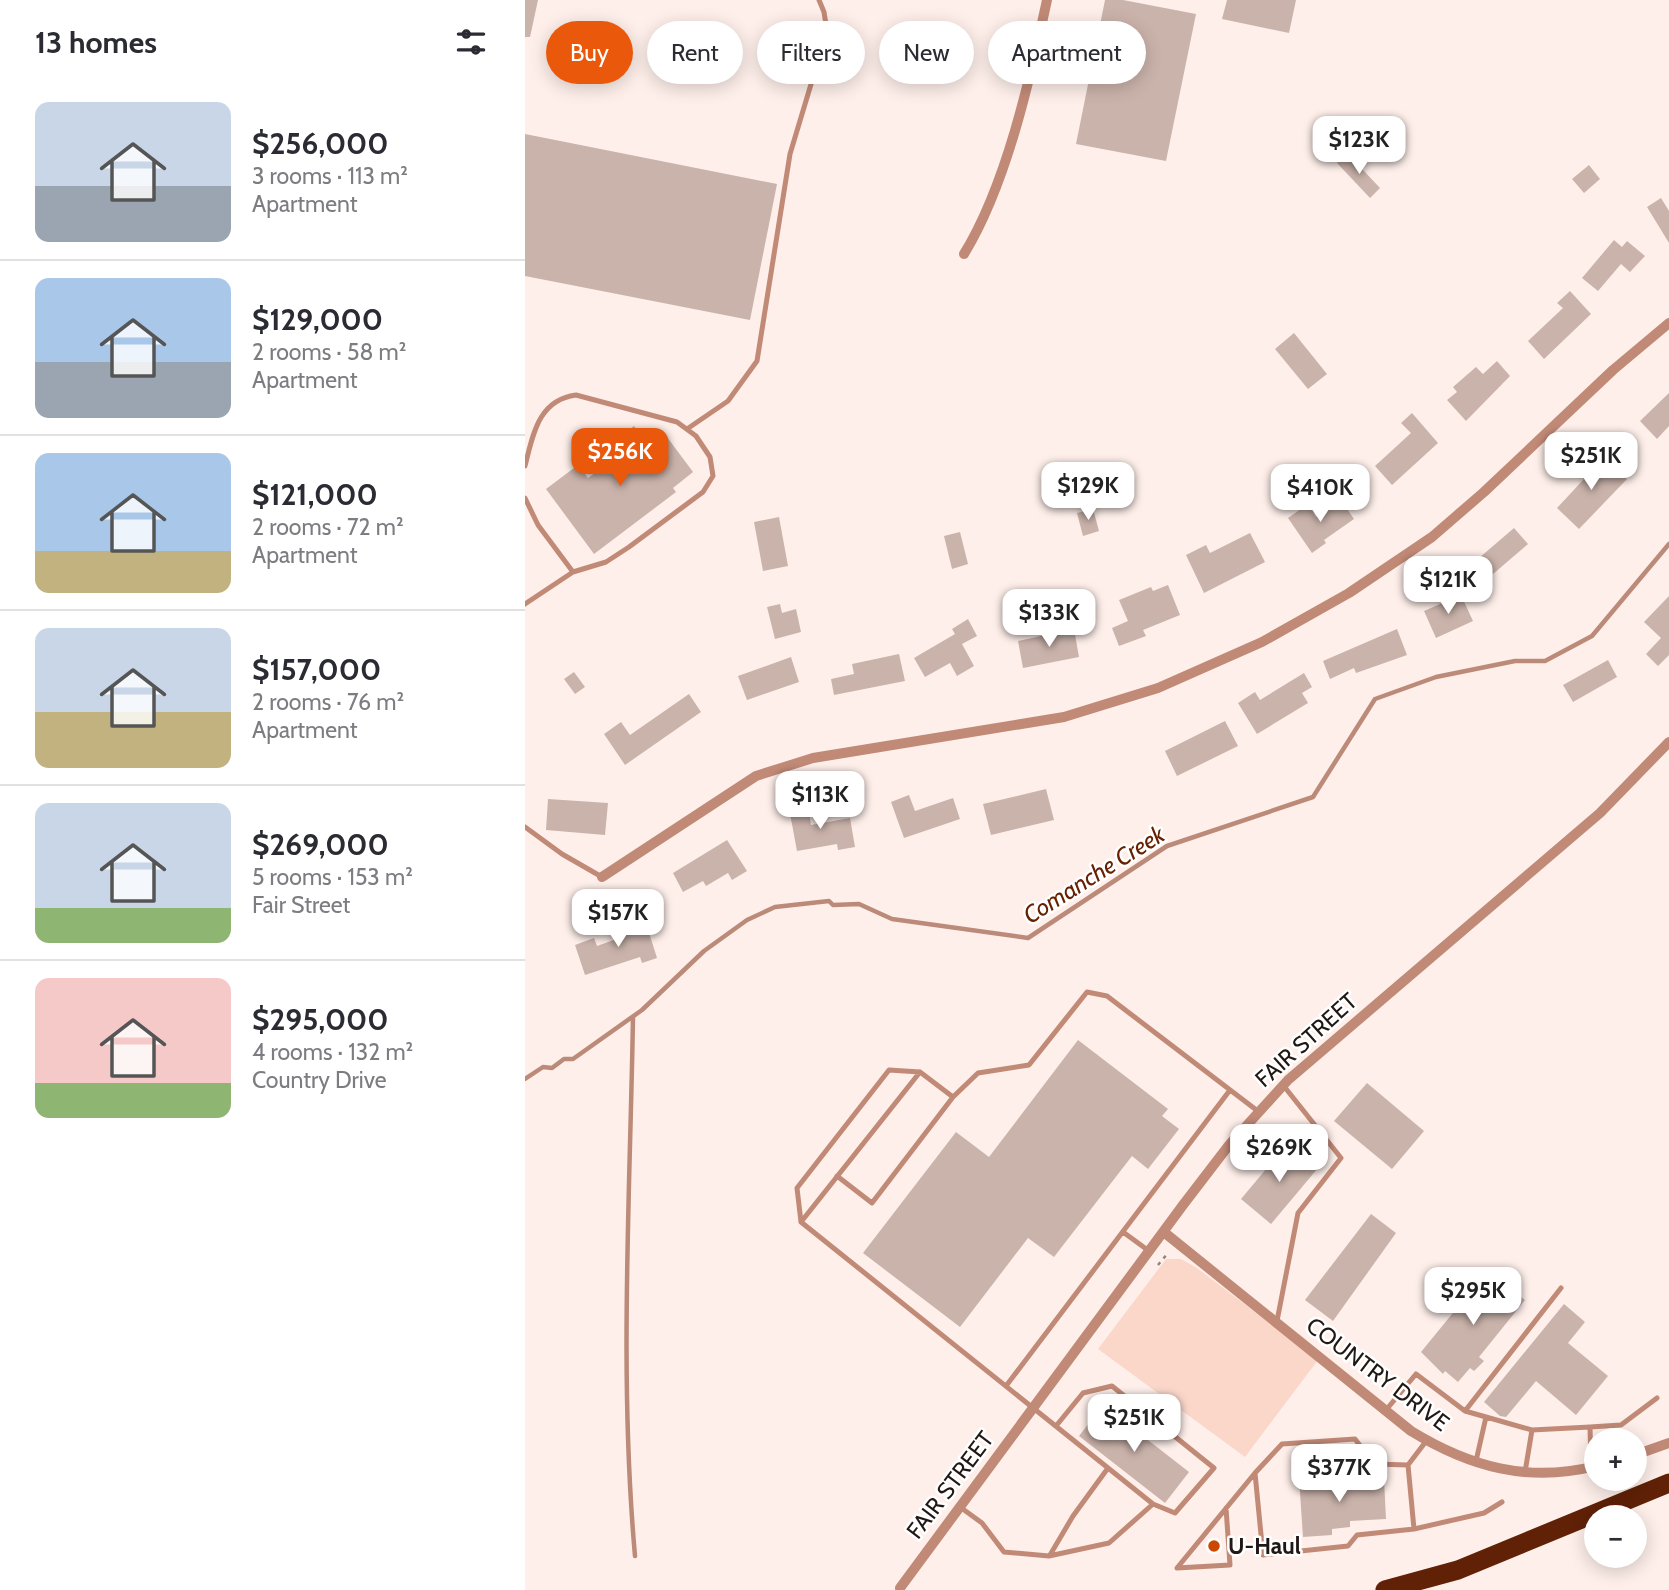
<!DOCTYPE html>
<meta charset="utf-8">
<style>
:root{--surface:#fff;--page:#f7f7f7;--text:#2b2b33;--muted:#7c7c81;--line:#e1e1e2;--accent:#ea580c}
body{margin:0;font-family:Cabin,sans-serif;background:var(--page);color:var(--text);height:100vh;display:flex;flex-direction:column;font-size:26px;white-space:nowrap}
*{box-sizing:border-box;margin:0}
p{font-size:23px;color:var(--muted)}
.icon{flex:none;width:38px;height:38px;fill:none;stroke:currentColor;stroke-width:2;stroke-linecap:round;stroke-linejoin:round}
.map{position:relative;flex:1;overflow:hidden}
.sheet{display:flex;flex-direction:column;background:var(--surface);width:525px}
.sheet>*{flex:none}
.banner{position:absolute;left:21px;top:21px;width:665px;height:63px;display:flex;gap:14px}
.buttons{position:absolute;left:1059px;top:1428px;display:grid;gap:14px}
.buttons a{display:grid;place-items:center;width:63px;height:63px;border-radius:50%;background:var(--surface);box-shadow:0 4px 18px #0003;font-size:35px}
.price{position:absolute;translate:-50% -60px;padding:0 16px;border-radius:14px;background:#fff;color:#222;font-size:23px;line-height:46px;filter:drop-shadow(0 2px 4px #0008)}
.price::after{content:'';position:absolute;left:50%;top:42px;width:21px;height:16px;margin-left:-10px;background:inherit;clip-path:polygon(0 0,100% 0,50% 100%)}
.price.on{background:var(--accent);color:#fff}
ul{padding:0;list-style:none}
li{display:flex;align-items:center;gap:21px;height:175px;padding:0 35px}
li+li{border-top:2px solid var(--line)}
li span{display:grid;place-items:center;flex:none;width:196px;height:140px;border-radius:14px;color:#555}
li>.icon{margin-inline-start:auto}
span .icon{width:84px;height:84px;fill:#fffc;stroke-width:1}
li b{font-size:30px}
h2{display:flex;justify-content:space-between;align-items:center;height:84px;padding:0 35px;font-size:30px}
.tag{padding:0 24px;border-radius:32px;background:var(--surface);box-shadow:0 4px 18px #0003;font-size:24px;line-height:63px}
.tag.on{background:var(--accent);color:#fff}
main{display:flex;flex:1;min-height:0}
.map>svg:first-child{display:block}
.green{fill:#fbd7ca}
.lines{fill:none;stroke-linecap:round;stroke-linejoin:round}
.stream{stroke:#bb8a79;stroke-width:4.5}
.building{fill:#cab3ab}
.path{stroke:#908480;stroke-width:2.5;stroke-dasharray:3.5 5;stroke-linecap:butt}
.service{stroke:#c18a77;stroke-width:5}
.minor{stroke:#c18a77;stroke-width:10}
.motorway{stroke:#602107;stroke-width:19}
.poi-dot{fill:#cc4700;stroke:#fff;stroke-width:2.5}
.labels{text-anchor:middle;stroke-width:5;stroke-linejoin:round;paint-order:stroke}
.street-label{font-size:23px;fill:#201815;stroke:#fff}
.poi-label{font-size:23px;font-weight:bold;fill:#201815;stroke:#fff;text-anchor:start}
.water-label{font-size:24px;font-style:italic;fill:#662102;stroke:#fff}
</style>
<main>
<section class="sheet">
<h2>13 homes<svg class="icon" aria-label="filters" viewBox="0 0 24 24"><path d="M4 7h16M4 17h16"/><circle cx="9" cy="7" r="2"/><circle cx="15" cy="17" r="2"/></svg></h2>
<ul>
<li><span style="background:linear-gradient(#c9d6e8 60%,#9aa5b1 0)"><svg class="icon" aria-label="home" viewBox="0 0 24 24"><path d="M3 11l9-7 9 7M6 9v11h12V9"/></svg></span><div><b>$256,000</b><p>3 rooms · 113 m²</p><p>Apartment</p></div></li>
<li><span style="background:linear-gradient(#a9c7e8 60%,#9aa5b1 0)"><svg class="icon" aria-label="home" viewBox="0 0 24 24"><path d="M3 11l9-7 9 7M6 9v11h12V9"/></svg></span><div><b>$129,000</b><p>2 rooms · 58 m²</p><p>Apartment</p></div></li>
<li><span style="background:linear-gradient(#a9c7e8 70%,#c2b280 0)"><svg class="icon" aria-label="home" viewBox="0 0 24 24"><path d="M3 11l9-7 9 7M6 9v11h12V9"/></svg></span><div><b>$121,000</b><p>2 rooms · 72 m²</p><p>Apartment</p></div></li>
<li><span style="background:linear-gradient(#c9d6e8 60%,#c2b280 0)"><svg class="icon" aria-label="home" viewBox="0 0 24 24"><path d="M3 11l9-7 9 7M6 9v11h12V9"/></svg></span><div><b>$157,000</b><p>2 rooms · 76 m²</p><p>Apartment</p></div></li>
<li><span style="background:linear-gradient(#c9d6e8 75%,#8fb573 0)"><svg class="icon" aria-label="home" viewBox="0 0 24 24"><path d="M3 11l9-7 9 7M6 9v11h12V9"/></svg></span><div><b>$269,000</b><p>5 rooms · 153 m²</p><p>Fair Street</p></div></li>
<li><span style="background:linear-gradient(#f6c9c9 75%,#8fb573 0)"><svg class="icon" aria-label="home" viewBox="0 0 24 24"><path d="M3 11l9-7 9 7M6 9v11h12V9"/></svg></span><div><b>$295,000</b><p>4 rooms · 132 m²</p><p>Country Drive</p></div></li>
</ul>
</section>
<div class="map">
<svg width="1144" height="1590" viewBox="0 0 1144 1590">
<rect width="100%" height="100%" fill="#feefea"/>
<path class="green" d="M641,1259H656L672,1268L793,1360L720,1457L573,1349Z"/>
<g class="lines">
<path class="stream" d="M108,1017C105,1197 94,1377 110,1556
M0,1079L18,1067L27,1068L39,1059H48L117,1010L179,951L222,920L250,907L304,901L308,905L334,904L367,919L503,938L642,846L788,797L850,699L911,677L990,661H1020L1067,636L1144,544"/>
</g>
<path class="building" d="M0,0H13L5,37H0Z
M580,0H598L671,14L641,161L551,144Z
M702,0H771L764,33L697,19Z
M0,134L252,184L225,320L0,276Z
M822,153L855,188L845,198L812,163Z
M1064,165L1075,179L1059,193L1047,179Z
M1136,198L1144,211V243L1122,207Z
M1089,240L1097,247L1102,241L1120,256L1105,272L1096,264L1073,291L1057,278Z
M1045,291L1066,314L1019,359L1003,341L1038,308L1032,303Z
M769,333L802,374L783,389L750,349Z
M972,361L985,376L941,421L922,400L932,392L928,387L951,367L958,374Z
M1144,393V426L1132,439L1115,421Z
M887,413L913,443L867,485L850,466L886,433L876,423Z
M109,426L118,438L125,433L134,444L142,437L168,472L148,488L151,492L69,554L21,489L53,465L63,478L94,455L85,444Z
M1081,458L1102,479L1054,529L1032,508L1059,479L1051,471L1059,462L1068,471Z
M816,500L829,519L799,540L801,543L787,553L763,518L783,504L791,517Z
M568,509L574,531L558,536L552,513Z
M254,517L263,566L238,571L229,522Z
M989,528L1003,544L968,574L954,558Z
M435,532L443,564L427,569L419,536Z
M725,533L740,562L679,593L661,555L681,545L685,553Z
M643,585L655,615L618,630L621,636L594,646L587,628L603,621L594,600L626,587L628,591Z
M936,595L948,621L911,638L899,611Z
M1144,596V655L1133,666L1121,654L1136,638L1119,622Z
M255,604L257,613L271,609L276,632L250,639L242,607Z
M443,619L452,636L437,644L449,666L432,676L425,663L400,677L389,658L430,634L427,629Z
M549,629L554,657L498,668L493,641Z
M872,629L882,655L831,673L829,668L805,679L798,661Z
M374,654L380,681L309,695L306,679L329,674L327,664Z
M266,657L274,682L222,700L213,676Z
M1083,660L1092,677L1048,702L1038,685Z
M49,672L60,687L50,694L39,679Z
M779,673L787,687L777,693L783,703L732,734L713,703L730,692L735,700Z
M164,694L176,712L100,765L79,734L96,722L105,735Z
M700,721L713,746L652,776L640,751Z
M521,789L529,820L466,835L458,804Z
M384,795L390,811L428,798L435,819L379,838L366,802Z
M23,799L83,803L80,835L21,830Z
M283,805L286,825L325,818L330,847L313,850L312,844L272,851L264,808Z
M202,840L222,871L207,880L203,873L181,886L178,881L158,892L148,873Z
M120,920L132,958L117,963L115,957L60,975L50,945L69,938L72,946L97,937L94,928Z
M553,1040L643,1109L637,1116L654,1129L623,1169L607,1156L529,1257L503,1238L435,1327L338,1253L431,1132L464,1157Z
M842,1083L899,1131L867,1169L809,1121Z
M763,1143L793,1168L746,1224L716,1199Z
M846,1214L871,1233L808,1321L780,1300Z
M963,1270L1000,1300L954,1357L959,1361L949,1371L945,1368L933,1382L920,1371L918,1374L896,1352Z
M1039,1304L1060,1322L1043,1343L1083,1376L1051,1415L1011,1381L981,1417L975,1416L959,1402Z
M578,1405L664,1472L640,1503L554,1436Z
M802,1475L803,1483L859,1479L861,1519L825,1521V1527L807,1529V1535L778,1537L774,1478Z"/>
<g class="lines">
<path class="path" d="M633,1265L643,1253"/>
<path class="service" d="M162,429L203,401L232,361L265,154L302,31L299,12L294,0
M0,466C8,435 13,400 51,395L152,422L171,436L185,457L188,476L178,492L104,547L81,562L48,572L0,604
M0,498L13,525L48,572
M0,827L37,854L77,877
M312,1176L347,1203L428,1097
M276,1222L272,1188L364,1070L395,1072
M598,1232L624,1251
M752,1321L773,1213L816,1158L758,1085
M481,1386L705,1090
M861,1410L891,1374L940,1411L1036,1288
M940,1411L1007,1430L1065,1427L1096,1425L1132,1398
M531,1426L558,1393L587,1386L689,1468L650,1513L628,1504
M1065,1427L1066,1466
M951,1461L961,1417
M883,1465L849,1464L830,1439L757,1444L730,1473L738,1555L823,1546L832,1535L889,1529L883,1465L902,1440
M1000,1472L1007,1430
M435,1507L457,1523L479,1552L524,1556L584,1543L628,1504L276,1222L395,1072L428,1097L453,1073L504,1065L562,992L582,996L734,1112
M701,1508L705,1565L652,1568L730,1473
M889,1529L959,1513L977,1502
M525,1555L548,1516L583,1468"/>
<path class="minor" d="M439,254C481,186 505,79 522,0
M77,877L231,776L288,758L539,717L633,688L737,642L824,593L907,537L959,492L1088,370L1144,323
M640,1233L886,1431C945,1467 1003,1483 1071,1466
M1110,1455L1144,1443
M375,1588L658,1205L704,1145L763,1080L1075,813L1144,742"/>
<path class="motorway" d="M860,1590L933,1570L1144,1483"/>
</g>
<circle class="poi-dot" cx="689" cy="1546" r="7"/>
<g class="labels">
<g class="street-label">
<text transform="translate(781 1040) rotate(-42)" y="8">FAIR STREET</text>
<text transform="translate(853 1374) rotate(37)" y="8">COUNTRY DRIVE</text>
<text transform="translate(425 1485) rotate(-53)" y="8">FAIR STREET</text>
</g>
<g class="poi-label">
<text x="703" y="1554">U-Haul</text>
</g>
<g class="water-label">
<text transform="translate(569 875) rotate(-32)" y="8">Comanche Creek</text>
</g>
</g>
</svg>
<div class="buttons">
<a>+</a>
<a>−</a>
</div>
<b class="price" style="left:834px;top:176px">$123K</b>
<b class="price on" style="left:95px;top:488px">$256K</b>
<b class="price" style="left:1066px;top:492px">$251K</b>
<b class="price" style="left:563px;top:522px">$129K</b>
<b class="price" style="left:795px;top:524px">$410K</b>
<b class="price" style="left:923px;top:616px">$121K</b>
<b class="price" style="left:524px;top:649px">$133K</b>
<b class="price" style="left:295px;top:831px">$113K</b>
<b class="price" style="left:93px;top:949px">$157K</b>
<b class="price" style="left:754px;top:1184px">$269K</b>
<b class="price" style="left:948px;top:1327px">$295K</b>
<b class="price" style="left:609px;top:1454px">$251K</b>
<b class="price" style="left:814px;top:1504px">$377K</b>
<div class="banner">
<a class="tag on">Buy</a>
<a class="tag">Rent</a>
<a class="tag">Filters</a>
<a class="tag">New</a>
<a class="tag">Apartment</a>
</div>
</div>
</main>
